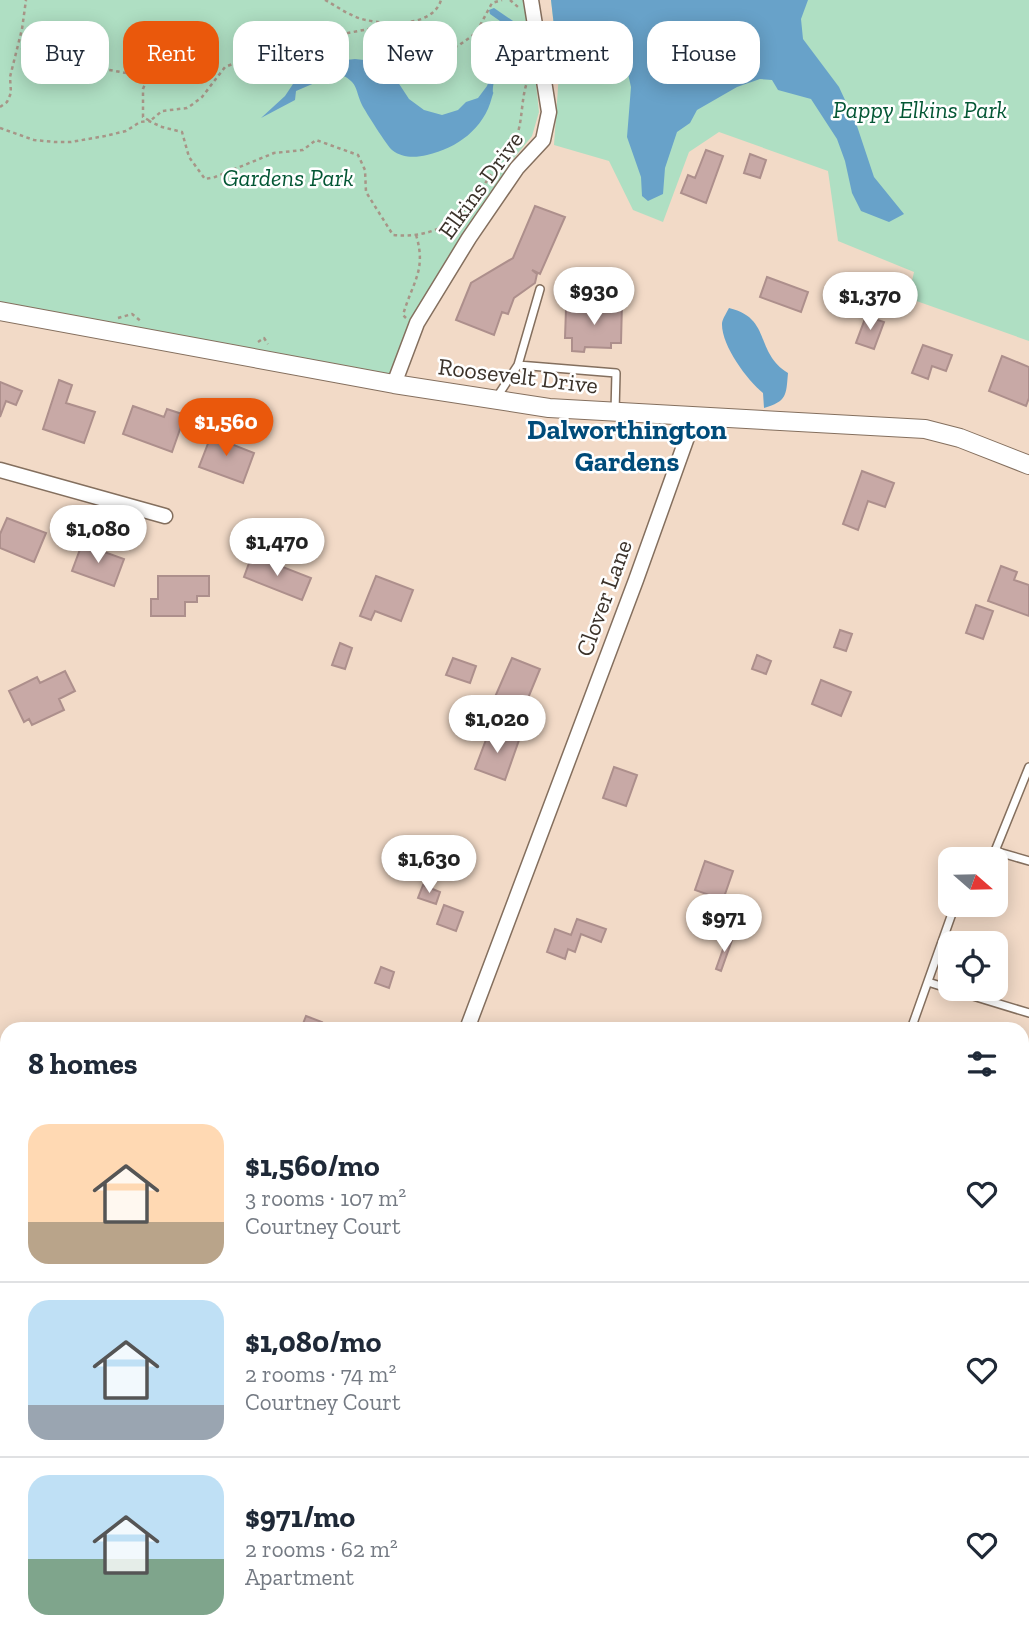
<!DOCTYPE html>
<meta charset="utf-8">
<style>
:root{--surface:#fff;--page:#f2f2f3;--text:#1f2937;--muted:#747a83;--line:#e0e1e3;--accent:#ea580c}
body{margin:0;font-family:"Zilla Slab",serif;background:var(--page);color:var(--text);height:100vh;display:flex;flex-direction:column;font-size:26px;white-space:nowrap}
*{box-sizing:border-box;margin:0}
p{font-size:23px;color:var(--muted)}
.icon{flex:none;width:38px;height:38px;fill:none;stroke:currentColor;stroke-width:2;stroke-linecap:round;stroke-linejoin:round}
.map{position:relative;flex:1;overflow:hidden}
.drawer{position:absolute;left:0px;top:1022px;width:1029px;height:623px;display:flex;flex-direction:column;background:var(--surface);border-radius:21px 21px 0 0;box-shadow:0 4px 18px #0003}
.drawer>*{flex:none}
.hud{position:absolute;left:21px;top:21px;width:987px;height:63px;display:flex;gap:14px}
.needle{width:46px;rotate:110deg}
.buttons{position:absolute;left:938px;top:847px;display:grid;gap:14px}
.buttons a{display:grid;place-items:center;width:70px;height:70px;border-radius:14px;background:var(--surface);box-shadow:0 4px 18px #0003;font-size:35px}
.price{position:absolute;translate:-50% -60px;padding:0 16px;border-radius:24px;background:#fff;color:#222;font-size:23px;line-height:46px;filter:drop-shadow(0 2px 4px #0008)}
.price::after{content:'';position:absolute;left:50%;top:42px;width:21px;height:16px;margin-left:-10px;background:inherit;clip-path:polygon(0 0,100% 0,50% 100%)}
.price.active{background:var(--accent);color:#fff}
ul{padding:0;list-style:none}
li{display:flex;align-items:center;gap:21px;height:175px;padding:0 28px}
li+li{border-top:2px solid var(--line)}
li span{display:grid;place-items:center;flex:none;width:196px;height:140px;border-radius:21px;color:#555}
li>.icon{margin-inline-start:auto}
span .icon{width:84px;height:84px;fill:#fffc;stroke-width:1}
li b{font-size:30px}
h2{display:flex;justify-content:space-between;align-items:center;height:84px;padding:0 28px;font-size:30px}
.pill{padding:0 24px;border-radius:21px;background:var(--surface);box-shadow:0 4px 18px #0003;font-size:24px;line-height:63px}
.pill.active{background:var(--accent);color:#fff}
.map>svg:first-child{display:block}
.green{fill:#afdfc3}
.water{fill:#68a2c9}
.building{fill:#c8a9a6;stroke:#ad8f8c;stroke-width:2}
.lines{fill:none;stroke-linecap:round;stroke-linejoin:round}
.service-casing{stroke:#846f5e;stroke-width:10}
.minor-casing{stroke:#846f5e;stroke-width:17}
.tertiary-casing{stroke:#846f5e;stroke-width:20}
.secondary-casing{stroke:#846f5e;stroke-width:24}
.path{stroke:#a79587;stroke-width:2.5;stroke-dasharray:3.5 3.5;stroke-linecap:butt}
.service{stroke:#fff;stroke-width:7}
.minor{stroke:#fff;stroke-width:14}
.tertiary{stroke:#fff;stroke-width:18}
.secondary{stroke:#fff;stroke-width:21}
.labels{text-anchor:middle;stroke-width:5;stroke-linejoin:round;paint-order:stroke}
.park-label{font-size:24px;font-style:italic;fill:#045735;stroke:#fff}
.street-label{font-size:24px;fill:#3c332b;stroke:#fff}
.quarter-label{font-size:28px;font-weight:bold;fill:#004b79;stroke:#fff}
</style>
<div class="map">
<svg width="1029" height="1645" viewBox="0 0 1029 1645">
<rect width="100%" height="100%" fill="#f2dac7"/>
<path class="green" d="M0,0H527L539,112L532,136L510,163L445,267L390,378L0,308Z
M551,0H1029V341L908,298L914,272L838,241L828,171L719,132L689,152L663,222L633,210L609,161L554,145L559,73Z"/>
<path class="water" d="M551,0H808L801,19L803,39L839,87L857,126L874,177L904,214L889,222L861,211L852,193L845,161L837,139L811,99L778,90L772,80L760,79L737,87L697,110L690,123L677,132L665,168L663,194L648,201L642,196L641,177L627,137L631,87L623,52L606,36L575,39L554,26Z
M494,8L516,23L524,26C506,39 496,66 493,87C492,97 495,88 492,97C484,129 457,148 427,155C415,158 402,158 392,150C388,147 365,111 362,105C354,87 359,83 338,73L296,91L295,100L261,118L285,96L295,81L337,61L355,59L373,61L390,70L409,99L424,110L442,115L458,110L466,102L478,98L487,86L501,46L510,28L490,14L489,10Z
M729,308C772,318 754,352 788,373C786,396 787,401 764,408L763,393C747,380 721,345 722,323C723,318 727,312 729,308Z"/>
<path class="building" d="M85,46L99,54L92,66L78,58Z
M706,150L723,156L706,203L681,193L688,175L695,178Z
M750,154L766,160L760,178L744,173Z
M535,206L565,217L540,274L532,270L537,274L535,283L514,298L508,314L502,312L494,335L456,320L471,283L513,258Z
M767,277L808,292L801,312L760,297Z
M606,303H622L621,343H611V348L585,347L584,352L572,351V338H565L566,309L606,310Z
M866,316L884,322L874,349L856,343Z
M923,345L952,355L946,371L932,366L928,379L912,373Z
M1002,356L1029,367V398L1026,406L989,391Z
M59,380L72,385L66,403L95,412L84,443L43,429Z
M0,382L22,391L16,405L6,401L0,417Z
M133,406L164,417L167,409L185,415L172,452L123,434Z
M214,428L229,434L226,442L254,453L243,483L199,467Z
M862,471L894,483L885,507L868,501L858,530L843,524Z
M7,518L46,533L34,562L0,548V534Z
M82,544L124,559L114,586L72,571Z
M252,555L311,578L302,600L244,577Z
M1001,566L1017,572L1014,580L1029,585V616L988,601Z
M158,576H209V596H197V602H185V616H151V599H158Z
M376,576L413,590L401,621L375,611L371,620L360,616Z
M976,605L993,611L983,639L966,633Z
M840,630L852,634L846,651L834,647Z
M340,643L352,648L345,669L332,665Z
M757,655L771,661L766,674L752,669Z
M453,658L476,666L470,683L446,675Z
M512,658L540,669L524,708L495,697Z
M65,671L75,691L59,699L64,710L32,725L29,719L24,722L9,691L37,677L40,683Z
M821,680L851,692L841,716L812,704Z
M490,729L519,740L505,780L475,769Z
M614,767L637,775L626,806L603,798Z
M705,861L733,871L723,900L695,890Z
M423,885L440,892L436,904L418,898Z
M444,905L463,912L456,931L437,924Z
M577,919L606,929L601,942L581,934L575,952L568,949L565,959L547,952L555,929L571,935Z
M727,938L732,940L721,971L716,969Z
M381,967L394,972L389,988L375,983Z
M306,1016L322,1022L320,1029H301Z
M0,1218L7,1220L4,1236L0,1235Z
M0,1254L7,1256V1282L0,1279Z
M0,1444L7,1447V1482L0,1480Z
M0,1542L7,1544V1571L0,1568Z
M66,1638H88L95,1645H59Z
M264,1638H265L283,1645H261Z
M433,1638H452L450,1645L432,1641Z
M513,1638H534L547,1643L546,1645H510Z"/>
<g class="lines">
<defs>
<path id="service" d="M540,289L518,365L616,373L615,412
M497,397L518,365
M995,851L1029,861
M977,859L995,851L1029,767
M928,982L950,989
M950,989L1029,1013
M911,1029L955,905
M1022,1179L1029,1182
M661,1645L664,1638"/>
<path id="minor" d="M394,384L417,323L469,238L517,168L543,140L549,112L531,0
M0,470L165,516
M467,1029L636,580L694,418
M0,1511L7,1514
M334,1638L353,1645
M226,1645L228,1638
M401,1645L404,1638
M573,1645L576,1638"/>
<path id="tertiary" d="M0,311L394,384L549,408L925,429L960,438L1029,465"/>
<path id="secondary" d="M0,1402L7,1405
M621,1638L639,1645"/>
</defs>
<use href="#service" class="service-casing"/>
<use href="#minor" class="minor-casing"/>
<use href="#tertiary" class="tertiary-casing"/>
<use href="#secondary" class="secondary-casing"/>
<path class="path" d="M325,0C338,7 351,17 366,20C389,25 433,27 441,0
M510,0L518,7
M21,48L82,65L148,77L143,89V117L150,121L162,111L187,108L193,104L202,97L225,67L245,59L269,57L284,59L316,41L348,33L374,28L386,31L418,47L443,49L458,46L476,33L492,3L502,0
M0,107L7,102L11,93L10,77L22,29L26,0
M0,128L34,140L55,142H71L105,136L126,131L140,122L149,121L162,127L182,132L189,157L205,179L215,177L274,153L303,150L316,140L358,155L365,170L366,192L393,235C450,240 472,205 500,160C505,153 513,146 516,138C524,118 520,95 530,75
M118,318L132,314L142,322
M406,318L403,315C412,283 427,270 416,235
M258,342L264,338L268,344
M0,1379L3,1380
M0,1426L7,1429
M684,1638L702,1645"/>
<use href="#service" class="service"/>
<use href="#minor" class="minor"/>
<use href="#tertiary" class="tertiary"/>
<use href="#secondary" class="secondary"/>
</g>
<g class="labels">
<g class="park-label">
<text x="920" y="118">Pappy Elkins Park</text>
<text x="288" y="186">Gardens Park</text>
</g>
<g class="street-label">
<text transform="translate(481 185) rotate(-54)" y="8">Elkins Drive</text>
<text transform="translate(518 376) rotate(7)" y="8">Roosevelt Drive</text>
<text transform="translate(604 598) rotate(-70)" y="8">Clover Lane</text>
</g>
<g class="quarter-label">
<text x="627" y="439">Dalworthington<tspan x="627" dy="32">Gardens</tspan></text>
</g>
</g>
</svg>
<div class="buttons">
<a><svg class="needle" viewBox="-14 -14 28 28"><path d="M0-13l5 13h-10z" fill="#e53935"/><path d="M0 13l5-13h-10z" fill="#747a83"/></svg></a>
<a><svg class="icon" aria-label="locate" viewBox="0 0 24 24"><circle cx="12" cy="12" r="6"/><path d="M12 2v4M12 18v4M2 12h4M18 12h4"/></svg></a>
</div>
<b class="price" style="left:594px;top:327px">$930</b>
<b class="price" style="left:870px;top:332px">$1,370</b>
<b class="price active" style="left:226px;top:458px">$1,560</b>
<b class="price" style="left:98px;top:565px">$1,080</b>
<b class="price" style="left:277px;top:578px">$1,470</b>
<b class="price" style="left:497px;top:755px">$1,020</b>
<b class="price" style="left:429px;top:895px">$1,630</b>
<b class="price" style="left:724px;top:954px">$971</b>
<div class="hud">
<a class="pill">Buy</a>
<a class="pill active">Rent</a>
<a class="pill">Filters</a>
<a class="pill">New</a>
<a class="pill">Apartment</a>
<a class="pill">House</a>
</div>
<section class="drawer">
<h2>8 homes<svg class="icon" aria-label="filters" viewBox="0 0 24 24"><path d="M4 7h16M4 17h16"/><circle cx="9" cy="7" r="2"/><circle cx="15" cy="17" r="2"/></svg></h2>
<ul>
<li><span style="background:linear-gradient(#ffd9b3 70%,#b9a48a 0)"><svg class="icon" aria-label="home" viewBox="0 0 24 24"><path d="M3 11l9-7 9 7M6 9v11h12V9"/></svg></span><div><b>$1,560/mo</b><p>3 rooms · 107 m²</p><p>Courtney Court</p></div><svg class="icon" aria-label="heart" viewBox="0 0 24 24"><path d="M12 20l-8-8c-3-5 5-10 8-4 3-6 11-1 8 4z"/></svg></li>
<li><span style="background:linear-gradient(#bfe0f5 75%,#9aa5b1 0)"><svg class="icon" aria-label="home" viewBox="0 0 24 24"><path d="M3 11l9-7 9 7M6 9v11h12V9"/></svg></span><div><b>$1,080/mo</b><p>2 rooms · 74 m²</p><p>Courtney Court</p></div><svg class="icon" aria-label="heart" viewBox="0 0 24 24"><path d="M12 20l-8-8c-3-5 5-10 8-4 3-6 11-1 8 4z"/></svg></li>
<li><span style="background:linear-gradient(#bfe0f5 60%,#7fa58c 0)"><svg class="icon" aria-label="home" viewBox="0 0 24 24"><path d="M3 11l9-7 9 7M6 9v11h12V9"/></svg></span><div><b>$971/mo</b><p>2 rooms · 62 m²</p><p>Apartment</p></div><svg class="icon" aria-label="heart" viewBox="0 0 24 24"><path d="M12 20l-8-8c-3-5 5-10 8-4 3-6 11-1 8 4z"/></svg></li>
</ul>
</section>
</div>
